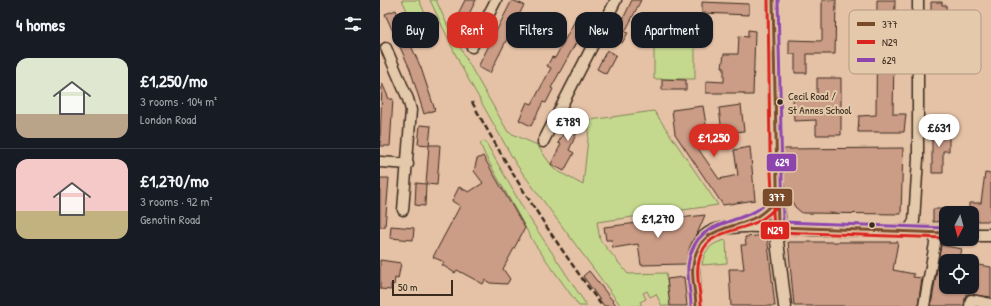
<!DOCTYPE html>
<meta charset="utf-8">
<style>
:root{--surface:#171b24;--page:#20242c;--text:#f1f3f6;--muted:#9ea1a6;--line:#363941;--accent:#d93025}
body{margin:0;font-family:"Patrick Hand",sans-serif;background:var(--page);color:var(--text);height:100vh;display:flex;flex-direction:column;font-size:15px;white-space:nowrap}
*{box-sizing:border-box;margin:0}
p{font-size:13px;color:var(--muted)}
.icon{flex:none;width:22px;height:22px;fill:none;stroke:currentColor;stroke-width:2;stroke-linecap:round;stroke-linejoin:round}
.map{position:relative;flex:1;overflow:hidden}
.sheet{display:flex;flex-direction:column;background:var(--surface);width:380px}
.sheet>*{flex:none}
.banner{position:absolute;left:12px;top:12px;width:380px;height:36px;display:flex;gap:8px}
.needle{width:26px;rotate:186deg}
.controls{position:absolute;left:559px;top:206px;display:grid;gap:8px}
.controls a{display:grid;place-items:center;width:40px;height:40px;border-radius:8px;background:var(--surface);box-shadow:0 1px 3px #0004;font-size:20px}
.scale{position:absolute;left:12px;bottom:10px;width:61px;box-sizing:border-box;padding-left:4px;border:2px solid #3b2a1e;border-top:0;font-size:11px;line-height:14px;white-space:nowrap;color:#3b2a1e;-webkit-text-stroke:3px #e4c9ab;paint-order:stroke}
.price{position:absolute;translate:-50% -34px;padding:0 9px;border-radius:14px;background:#fff;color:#222;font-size:13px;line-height:26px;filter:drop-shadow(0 1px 2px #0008)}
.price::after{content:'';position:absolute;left:50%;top:24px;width:12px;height:9px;margin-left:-6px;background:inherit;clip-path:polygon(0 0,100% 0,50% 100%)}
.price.selected{background:var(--accent);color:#fff}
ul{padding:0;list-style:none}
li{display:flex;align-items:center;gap:12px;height:100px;padding:0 16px}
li+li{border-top:1px solid var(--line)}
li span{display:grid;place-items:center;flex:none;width:112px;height:80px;border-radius:12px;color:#555}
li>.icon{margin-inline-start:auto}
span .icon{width:48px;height:48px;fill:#fffc;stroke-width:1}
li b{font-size:17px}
h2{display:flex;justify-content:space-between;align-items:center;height:48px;padding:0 16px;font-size:17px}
.tag{padding:0 14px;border-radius:12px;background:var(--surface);box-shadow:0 1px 3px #0004;font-size:14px;line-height:36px}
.tag.selected{background:var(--accent);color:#fff}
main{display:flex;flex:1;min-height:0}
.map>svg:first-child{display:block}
.green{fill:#c5d98e;stroke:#808256}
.building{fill:#cb9c86;stroke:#3b2a1e}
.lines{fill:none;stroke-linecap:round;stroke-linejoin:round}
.minor-casing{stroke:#3b2a1e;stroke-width:13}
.major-casing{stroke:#3b2a1e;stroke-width:15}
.minor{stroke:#e4c9ab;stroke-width:10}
.major{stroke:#e4c9ab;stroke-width:12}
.rail{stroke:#3b2a1e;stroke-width:2.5;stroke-dasharray:6 3;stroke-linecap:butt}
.bus-1-casing{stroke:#e4c9ab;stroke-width:6}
.bus-2-casing{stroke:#e4c9ab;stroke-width:6}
.bus-3-casing{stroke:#e4c9ab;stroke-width:6}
.bus-1{stroke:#7a4b2a;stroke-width:3}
.bus-2{stroke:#dc241f;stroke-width:3}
.bus-3{stroke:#8e44ad;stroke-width:3}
.bus-dot{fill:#3b2a1e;stroke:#e4c9ab;stroke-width:1.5}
.labels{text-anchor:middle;stroke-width:4;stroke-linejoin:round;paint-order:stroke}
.bus-label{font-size:11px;fill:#3b2a1e;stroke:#e4c9ab;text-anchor:start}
.key{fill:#e4c9ab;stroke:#b19981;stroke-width:1}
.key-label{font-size:11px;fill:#3b2a1e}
.line-badge{stroke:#e4c9ab;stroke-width:1.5}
.badge-label{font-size:11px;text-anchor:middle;font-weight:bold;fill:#fff}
</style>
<main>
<section class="sheet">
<h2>4 homes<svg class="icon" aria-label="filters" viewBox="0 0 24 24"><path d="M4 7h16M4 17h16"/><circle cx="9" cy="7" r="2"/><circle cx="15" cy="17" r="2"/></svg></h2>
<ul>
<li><span style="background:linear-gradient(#dfe7d0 70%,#b9a48a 0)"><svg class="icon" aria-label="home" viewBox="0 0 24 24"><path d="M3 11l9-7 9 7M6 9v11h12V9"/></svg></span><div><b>£1,250/mo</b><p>3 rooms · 104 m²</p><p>London Road</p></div></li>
<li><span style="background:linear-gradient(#f6c9c9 65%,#c2b280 0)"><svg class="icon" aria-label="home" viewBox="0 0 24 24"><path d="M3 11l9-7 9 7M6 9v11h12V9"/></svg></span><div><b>£1,270/mo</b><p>3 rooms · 92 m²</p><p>Genotin Road</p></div></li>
</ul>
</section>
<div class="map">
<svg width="611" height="306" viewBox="0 0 611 306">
<rect width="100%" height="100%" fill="#e5c2a6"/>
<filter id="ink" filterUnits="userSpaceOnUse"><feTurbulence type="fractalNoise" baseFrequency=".025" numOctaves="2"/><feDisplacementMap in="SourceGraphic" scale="8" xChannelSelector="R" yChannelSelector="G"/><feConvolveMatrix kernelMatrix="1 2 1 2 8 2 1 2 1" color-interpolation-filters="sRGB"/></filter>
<g filter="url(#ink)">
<path class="green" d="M22,0H39L55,36L42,42Z
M50,0H56L73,38L75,37L85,57L128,132L157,145L174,169L203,185L210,120L274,111L338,205L217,222L220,240L248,274L287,273L286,279H287L290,306H282L276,294L270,297L267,291L263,293L266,299L260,302L262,306H241L136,164L81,66Z
M274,37H315V79H274Z
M105,141L144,210L207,306H199L154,243L105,155L100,143Z
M346,240L347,263L322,265C324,249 332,243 346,240Z"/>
<path class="building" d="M85,0H96L82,28L73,24Z
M132,0L144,5L110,73L98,67Z
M252,0H261L245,32L248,33L242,43L234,38Z
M442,0H456L455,54H427V73H415V54H409V40L442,41Z
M497,0H515L513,114H526L524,132H478L479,116L496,115Z
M322,2L369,4V15L322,13Z
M551,2H562V5H566L569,50H568L567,67H563V71H551L552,57H553V34H551Z
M16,10L24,33L25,32L41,68L55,110L44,114L30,69L5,14Z
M198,15L208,21L171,88L173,89L166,103L163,102L151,126L139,120L147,102L152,104L171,68L167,66L172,57L175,58Z
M368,30L375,31L373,95H364V93H326V81L344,82V67H342L344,54H358L359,36L368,37Z
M227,50L236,55L226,74L217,69Z
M437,78H461V135H436V120L414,121L413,99L437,98Z
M282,79L306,80V90H282Z
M2,83L9,99H13L10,146H0Z
M361,105L364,131L342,133L339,108Z
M323,106L328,137L318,138L319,150L339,179L358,175L354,150L370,147L375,200L343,205L295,134L292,110Z
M196,111L205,115L189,150L194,153L184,171L171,164L181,144L178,143Z
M40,125L51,126L49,145L38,144Z
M552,127L569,129V151H563V173H552Z
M49,145H60L57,185L46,184Z
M523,148L521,214L422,213L415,207L405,188L402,149Z
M103,156L145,228L123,269L130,279L127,284L110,283L105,280L103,284L77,270L75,273L62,265L64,262L53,257L80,206L72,201L79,187L89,192L103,183L94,171L97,159Z
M605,173L611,174V221H592V213H589V203H601Z
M0,178H9L5,227H0Z
M36,183L46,184L45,206L35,205Z
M553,209H566V221L553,222Z
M325,215L317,234L310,247L306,264L261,265L258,244L233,248L232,240H226L224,227Z
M11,226L34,228L33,240L10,238Z
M387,235L395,306H351L349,269H364L361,245H366L365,237Z
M408,242H518L513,270L534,274L533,277L542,278L538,306H414Z
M561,245L582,249L579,261H566V287H592V264L611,267V297L589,294H586L584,306H551Z
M0,260L21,263L18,279L15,278L14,285L11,284V290L0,289Z
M209,271L237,306H224L203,276Z
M304,277L307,306H290L287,279Z"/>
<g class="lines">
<defs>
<path id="minor" d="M92,47L116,0
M6,48L28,99L31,110L23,210
M163,142L236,0
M0,162L28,164
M528,231L534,221L538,159V0
M544,306L557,232
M590,306L591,300L611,304"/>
<path id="major" d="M393,0L395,153L399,218L397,241L405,306
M360,223C376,220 388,213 397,199
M592,235H611
M316,306C315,285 306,249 328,234C348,220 405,228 430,229C475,230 520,230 566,233"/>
</defs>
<use href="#minor" class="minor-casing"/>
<use href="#major" class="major-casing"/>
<use href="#minor" class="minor"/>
<use href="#major" class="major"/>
<path class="rail" d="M92,102C130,173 174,241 222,306"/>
<defs>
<path id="bus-1" d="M393,0L398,227L566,233
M316,306C316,293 311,279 313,266C318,226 348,231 376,217C385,212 390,206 397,199"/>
<path id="bus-2" d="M388,0L390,153L394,230L398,232L566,238
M321,306C321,293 316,279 318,266C323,230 351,234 377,222C387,217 394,210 401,202"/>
<path id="bus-3" d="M398,0L403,222L566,228
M311,306C311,293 307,279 308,266C313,225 342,226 372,213C381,209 387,203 393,196"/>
</defs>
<use href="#bus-1" class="bus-1-casing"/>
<use href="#bus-2" class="bus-2-casing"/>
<use href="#bus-3" class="bus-3-casing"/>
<use href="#bus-1" class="bus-1"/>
<use href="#bus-2" class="bus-2"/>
<use href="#bus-3" class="bus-3"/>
</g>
</g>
<g class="bus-dot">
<circle cx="400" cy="102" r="3.5"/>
<circle cx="492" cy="225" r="3.5"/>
</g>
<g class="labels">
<g class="bus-label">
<text x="408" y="100">Cecil Road /<tspan x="408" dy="14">St Annes School</tspan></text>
</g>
</g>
<rect x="469" y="10" width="132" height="64" rx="6" class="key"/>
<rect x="477" y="22" width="18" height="4" fill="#7a4b2a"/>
<rect x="477" y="40" width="18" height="4" fill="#dc241f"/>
<rect x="477" y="58" width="18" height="4" fill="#8e44ad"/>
<g class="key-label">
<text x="502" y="28">377</text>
<text x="502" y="46">N29</text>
<text x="502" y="64">629</text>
</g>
<g class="line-badge">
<rect x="386" y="153" width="31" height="19" rx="4" fill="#8e44ad"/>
<rect x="382" y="188" width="31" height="19" rx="4" fill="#7a4b2a"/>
<rect x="380" y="221" width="30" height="19" rx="4" fill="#dc241f"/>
</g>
<g class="badge-label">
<text x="402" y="166">629</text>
<text x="397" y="201">377</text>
<text x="395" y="234">N29</text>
</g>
</svg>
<div class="controls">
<a><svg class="needle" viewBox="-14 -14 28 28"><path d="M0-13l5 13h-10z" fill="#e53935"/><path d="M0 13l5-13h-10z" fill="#9ea1a6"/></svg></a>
<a><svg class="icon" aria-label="locate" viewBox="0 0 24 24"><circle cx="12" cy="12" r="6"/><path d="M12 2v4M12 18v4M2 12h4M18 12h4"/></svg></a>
</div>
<div class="scale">50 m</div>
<b class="price" style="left:188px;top:142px">£789</b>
<b class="price" style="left:559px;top:148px">£631</b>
<b class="price selected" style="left:334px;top:158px">£1,250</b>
<b class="price" style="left:278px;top:239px">£1,270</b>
<div class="banner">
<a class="tag">Buy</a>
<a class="tag selected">Rent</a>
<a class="tag">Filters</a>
<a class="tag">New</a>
<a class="tag">Apartment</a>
</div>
</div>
</main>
